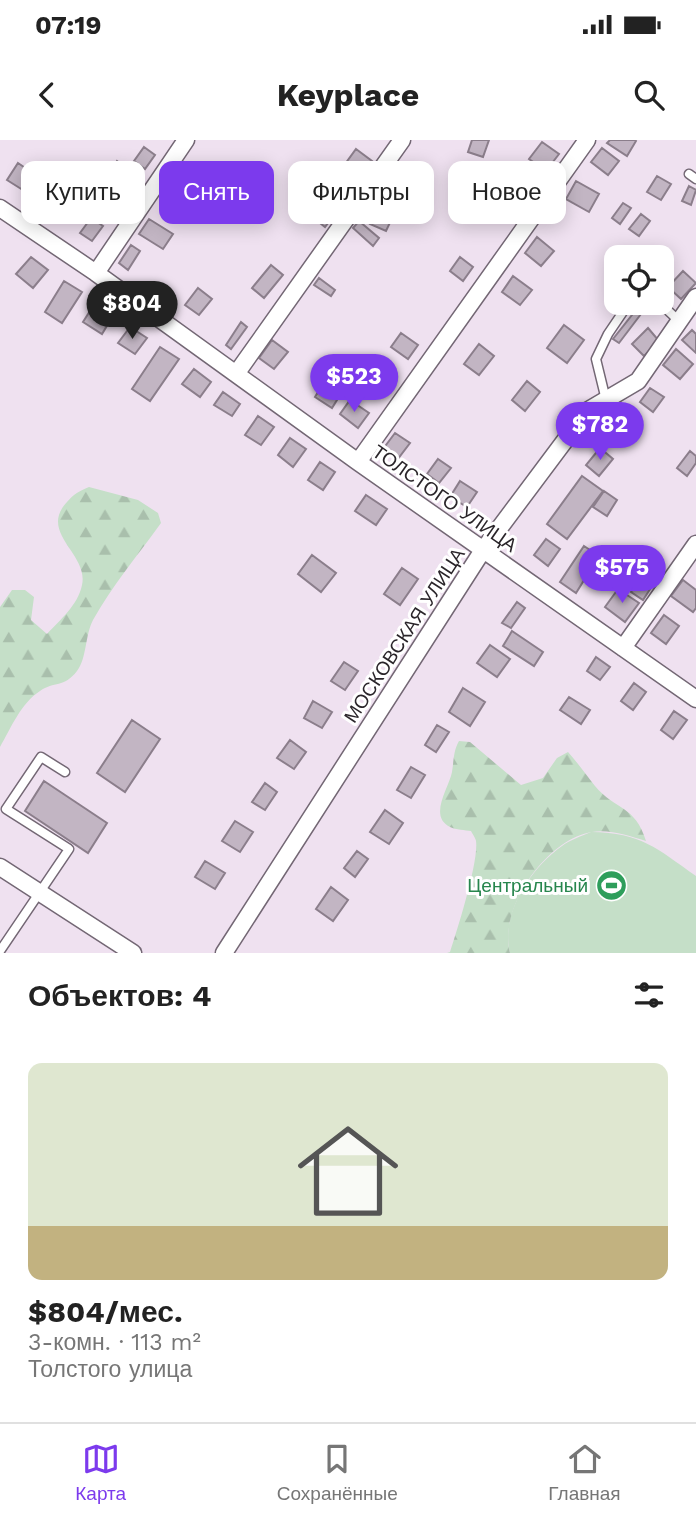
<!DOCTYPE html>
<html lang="ru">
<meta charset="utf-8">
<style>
:root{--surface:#fff;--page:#f2f2f2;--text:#222;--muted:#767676;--line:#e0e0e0;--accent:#7c3aed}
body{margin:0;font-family:"Work Sans",sans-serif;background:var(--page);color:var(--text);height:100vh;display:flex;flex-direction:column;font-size:26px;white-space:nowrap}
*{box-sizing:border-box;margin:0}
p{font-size:23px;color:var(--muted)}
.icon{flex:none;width:38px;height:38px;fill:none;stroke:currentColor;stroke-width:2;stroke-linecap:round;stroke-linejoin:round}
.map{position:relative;height:813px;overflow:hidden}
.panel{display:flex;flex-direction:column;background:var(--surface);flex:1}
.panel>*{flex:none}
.top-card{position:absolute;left:21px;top:21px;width:654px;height:63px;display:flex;gap:14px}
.buttons{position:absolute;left:604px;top:105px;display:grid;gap:14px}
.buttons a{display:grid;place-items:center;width:70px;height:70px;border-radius:14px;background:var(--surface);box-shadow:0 4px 18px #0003;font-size:35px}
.price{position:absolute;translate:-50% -60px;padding:0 16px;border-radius:24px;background:var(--accent);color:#fff;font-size:23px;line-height:46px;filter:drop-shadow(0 2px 4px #0008)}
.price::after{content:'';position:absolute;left:50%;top:42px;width:21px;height:16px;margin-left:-10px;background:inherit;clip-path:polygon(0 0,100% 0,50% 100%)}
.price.selected{background:#222;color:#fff}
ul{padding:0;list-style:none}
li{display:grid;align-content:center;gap:14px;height:371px;padding:0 28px}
li span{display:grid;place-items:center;height:217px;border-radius:14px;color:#555}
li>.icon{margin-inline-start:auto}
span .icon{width:126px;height:126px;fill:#fffc;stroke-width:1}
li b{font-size:30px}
h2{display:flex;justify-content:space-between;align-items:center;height:84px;padding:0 28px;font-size:30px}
.chip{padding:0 24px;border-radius:14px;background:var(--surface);box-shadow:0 4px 18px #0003;font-size:24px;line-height:63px}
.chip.selected{background:var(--accent);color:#fff}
.status{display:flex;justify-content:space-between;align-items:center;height:49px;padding:0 35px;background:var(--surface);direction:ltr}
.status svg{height:19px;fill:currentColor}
header{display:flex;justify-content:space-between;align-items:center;height:91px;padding:0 28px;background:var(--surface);font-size:32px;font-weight:700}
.tabs{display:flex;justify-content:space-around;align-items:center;height:98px;border-top:2px solid var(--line);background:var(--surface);font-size:19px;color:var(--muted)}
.tabs a{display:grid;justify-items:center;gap:4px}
.tabs .selected{color:var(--accent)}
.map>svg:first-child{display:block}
.green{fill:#c5dfc8}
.forest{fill:url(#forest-firs)}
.building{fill:#c2b5c3;stroke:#8b7e8b;stroke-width:2}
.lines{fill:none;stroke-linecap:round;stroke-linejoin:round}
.lane-casing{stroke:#736774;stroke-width:11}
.street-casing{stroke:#736774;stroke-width:19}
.lane{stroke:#fff;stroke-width:8}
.street{stroke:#fff;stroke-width:16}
.labels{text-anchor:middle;stroke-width:6;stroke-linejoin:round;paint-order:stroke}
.street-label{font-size:19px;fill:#2a252a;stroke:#fff}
.leisure-label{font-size:19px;fill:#27864d;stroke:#fff;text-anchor:end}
</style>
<div class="status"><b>07:19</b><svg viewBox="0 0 49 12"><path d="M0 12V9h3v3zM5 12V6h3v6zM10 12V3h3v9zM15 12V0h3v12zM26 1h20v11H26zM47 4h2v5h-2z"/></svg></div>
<header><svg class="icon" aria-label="back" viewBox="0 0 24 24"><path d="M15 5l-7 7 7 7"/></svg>Keyplace<svg class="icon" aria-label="search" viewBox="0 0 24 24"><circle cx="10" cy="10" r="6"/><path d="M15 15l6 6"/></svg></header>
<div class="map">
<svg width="696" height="813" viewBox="0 0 696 813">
<defs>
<pattern id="forest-firs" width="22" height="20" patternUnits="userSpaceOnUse" patternTransform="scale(1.75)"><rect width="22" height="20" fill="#c5dfc8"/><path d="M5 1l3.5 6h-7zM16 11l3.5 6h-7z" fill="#a9bfac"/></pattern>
</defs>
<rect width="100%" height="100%" fill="#efe1f0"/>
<path class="green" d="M591,692C642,693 656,708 696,736V813H510C500,773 531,728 562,706C570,700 582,696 591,692Z"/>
<path class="forest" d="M89,347L138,360L158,373L161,383C138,415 112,446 93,480C85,495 87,518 77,531C64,548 54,541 40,551C21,563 11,588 0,607V467L12,450H25L34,457L31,480L47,494C60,480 78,465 82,445C89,414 38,393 67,362C74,354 79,351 89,347Z
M459,601L470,602L521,645L543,638L557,618L568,612C578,623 586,635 595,646C615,670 635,665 646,701C629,696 610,689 592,692C547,699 498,768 510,813H447L450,812C457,791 479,721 476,701C476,699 472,693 471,691C465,690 456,690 450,687C428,676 449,648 452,632C454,620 453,612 459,601Z"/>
<path class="building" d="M472,0H489L483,17L468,12Z
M610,0H635L636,1L627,16L607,3Z
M542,2L559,14L546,31L529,19Z
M144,7L155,15L145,29L134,21Z
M602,8L619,21L608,35L591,22Z
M356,9L372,21L356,43L340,31Z
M117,21L138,36L126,53L106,38Z
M18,23L37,36L26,52L7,40Z
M657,36L671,44L661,60L647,52Z
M176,39L196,56L187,66L168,49Z
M576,41L599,54L589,72L566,59Z
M396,42L407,49L396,63L386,56Z
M689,46L696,50L691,65L682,61Z
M486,49L506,62L497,76L477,62Z
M322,58L338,70L325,87L309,74Z
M623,63L631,68L620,84L612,78Z
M380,65L395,72L386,91L370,84Z
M641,74L650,81L639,96L629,89Z
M91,78L103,86L92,101L80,93Z
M149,79L173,94L163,109L139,94Z
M359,81L379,98L373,106L353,88Z
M537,97L554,111L541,126L525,113Z
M131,105L140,111L128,130L119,123Z
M31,117L48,130L33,148L16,134Z
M460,117L473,127L463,141L450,131Z
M271,125L283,135L264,158L252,148Z
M683,131L696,143L681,159L668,147Z
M513,136L532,150L520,165L502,152Z
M319,138L335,150L331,156L314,145Z
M64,141L82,152L62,183L45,172Z
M198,148L212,159L199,175L185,165Z
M95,163L114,174L102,194L83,182Z
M636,170L641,174L619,203L613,199Z
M241,182L247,187L231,209L226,205Z
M564,185L584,200L567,223L547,208Z
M130,187L147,198L135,214L118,203Z
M648,188L659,201L644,216L632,204Z
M692,190L696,194V213L682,200Z
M401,193L418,205L408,219L391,207Z
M272,200L288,212L274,229L259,218Z
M479,204L494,216L479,235L464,224Z
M160,207L179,219L150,261L132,249Z
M676,209L693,224L680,239L663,225Z
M194,229L211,242L200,257L182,244Z
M328,236L345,247L332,268L315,257Z
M527,241L540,252L525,271L512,260Z
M650,248L664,257L653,272L640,262Z
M223,252L240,264L232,276L214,265Z
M350,260L369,273L358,288L340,274Z
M258,276L274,287L261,305L245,295Z
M395,293L410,303L397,320L383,309Z
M290,298L306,309L293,327L278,315Z
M600,308L613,319L599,336L586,325Z
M690,311L696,316V323L687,336L677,328Z
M438,319L451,328L439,343L427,334Z
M320,322L335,332L323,350L308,340Z
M582,336L603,351L567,399L547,384Z
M460,341L477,352L467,367L450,357Z
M604,351L617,360L607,376L593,367Z
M366,355L387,369L376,385L355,371Z
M546,399L560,409L548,426L534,415Z
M584,406L599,416L576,453L560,442Z
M312,415L336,433L321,452L298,434Z
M402,428L418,439L400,465L384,454Z
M643,435L654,443L643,460L631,452Z
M683,440L696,450V468L693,472L671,456Z
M618,449L639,463L625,482L605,467Z
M517,462L525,468L511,488L502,483Z
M664,475L679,486L666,504L651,493Z
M512,491L543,512L534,526L503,506Z
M490,505L510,519L497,537L477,523Z
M596,517L610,527L600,540L587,531Z
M344,522L358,531L345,550L331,541Z
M634,543L646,552L633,570L621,561Z
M463,548L485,562L470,586L449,572Z
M569,557L590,570L581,584L560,570Z
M313,561L332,572L322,588L304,578Z
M674,571L687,580L673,599L661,590Z
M132,580L160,599L125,652L97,633Z
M437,585L449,592L436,612L425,605Z
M290,600L306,612L294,629L277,618Z
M411,627L425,635L411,658L397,650Z
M44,641L107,683L88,713L25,671Z
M265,643L277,652L265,670L252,662Z
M385,670L403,683L389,704L370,692Z
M235,681L253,692L240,712L222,701Z
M357,711L368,719L355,737L344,728Z
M205,721L225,733L215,749L195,737Z
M331,747L348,760L333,781L316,769Z"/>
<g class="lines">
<defs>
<path id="lane" d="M689,34L696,39
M660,163L679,181
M606,260L596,219L608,194L629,163
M0,811L69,709L6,669L41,617L65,632"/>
<path id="street" d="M0,68L96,133L358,322L696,559
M96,133L186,0
M236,234L402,0
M358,322L587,0
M623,508L696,404
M0,727L133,813
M224,813L483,410L587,271L638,241L696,157"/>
</defs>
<use href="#lane" class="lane-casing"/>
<use href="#street" class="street-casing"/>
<use href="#lane" class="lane"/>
<use href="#street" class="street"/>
</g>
<defs>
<symbol id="stadium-disc" viewBox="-11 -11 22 22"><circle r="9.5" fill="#2e9e5b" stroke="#fff"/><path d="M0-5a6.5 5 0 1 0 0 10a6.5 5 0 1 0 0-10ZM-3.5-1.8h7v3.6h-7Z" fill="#fff"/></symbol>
</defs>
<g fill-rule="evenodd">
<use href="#stadium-disc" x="594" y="728" width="35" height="35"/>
</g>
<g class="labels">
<g class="street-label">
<text transform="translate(445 358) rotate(35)" y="7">ТОЛСТОГО УЛИЦА</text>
<text transform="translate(404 495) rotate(-57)" y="7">МОСКОВСКАЯ УЛИЦА</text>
</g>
<g class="leisure-label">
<text x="588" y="752">Центральный</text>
</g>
</g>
</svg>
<div class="buttons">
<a><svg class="icon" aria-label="locate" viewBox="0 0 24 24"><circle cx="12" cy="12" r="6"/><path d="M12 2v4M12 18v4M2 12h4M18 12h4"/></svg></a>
</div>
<b class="price selected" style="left:132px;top:201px">$804</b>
<b class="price" style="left:354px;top:274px">$523</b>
<b class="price" style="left:600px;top:322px">$782</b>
<b class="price" style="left:622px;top:465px">$575</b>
<div class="top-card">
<a class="chip">Купить</a>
<a class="chip selected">Снять</a>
<a class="chip">Фильтры</a>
<a class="chip">Новое</a>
</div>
</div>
<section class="panel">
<h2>Объектов: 4<svg class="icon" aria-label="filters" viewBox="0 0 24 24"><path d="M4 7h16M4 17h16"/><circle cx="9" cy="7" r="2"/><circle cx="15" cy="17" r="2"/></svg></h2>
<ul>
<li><span style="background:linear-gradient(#dfe7d0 75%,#c2b280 0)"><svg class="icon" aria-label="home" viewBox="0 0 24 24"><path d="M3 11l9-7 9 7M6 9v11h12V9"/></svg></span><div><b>$804/мес.</b><p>3-комн. · 113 m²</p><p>Толстого улица</p></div></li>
</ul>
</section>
<nav class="tabs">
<a class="selected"><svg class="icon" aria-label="map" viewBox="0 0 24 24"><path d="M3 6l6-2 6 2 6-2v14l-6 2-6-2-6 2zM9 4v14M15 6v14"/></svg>Карта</a>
<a><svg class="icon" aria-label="saved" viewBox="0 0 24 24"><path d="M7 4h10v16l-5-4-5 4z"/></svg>Сохранённые</a>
<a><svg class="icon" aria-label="home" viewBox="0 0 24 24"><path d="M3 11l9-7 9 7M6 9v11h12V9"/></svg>Главная</a>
</nav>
